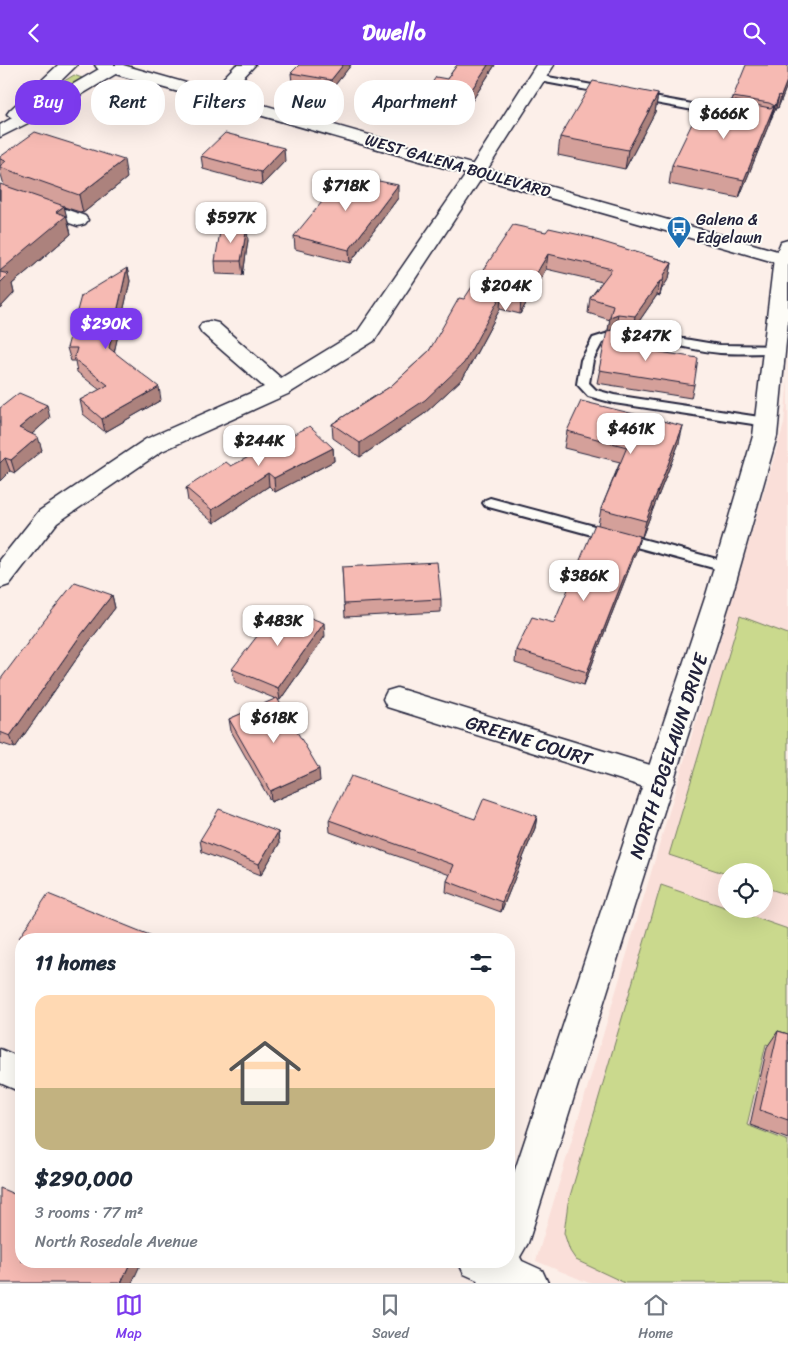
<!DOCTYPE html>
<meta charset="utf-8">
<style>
:root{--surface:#fff;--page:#f6f6f7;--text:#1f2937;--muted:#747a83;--line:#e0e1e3;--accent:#7c3aed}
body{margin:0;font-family:Sriracha,sans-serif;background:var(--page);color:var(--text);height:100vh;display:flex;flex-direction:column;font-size:19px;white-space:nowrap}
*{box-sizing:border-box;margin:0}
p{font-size:16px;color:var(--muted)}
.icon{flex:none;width:28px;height:28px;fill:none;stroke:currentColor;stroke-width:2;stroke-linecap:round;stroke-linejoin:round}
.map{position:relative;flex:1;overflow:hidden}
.drawer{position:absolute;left:15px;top:868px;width:500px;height:335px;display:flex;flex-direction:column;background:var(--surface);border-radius:20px;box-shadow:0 5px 20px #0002}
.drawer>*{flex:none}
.top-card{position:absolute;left:15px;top:15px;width:500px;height:45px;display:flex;gap:10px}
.buttons{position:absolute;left:718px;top:798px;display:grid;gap:10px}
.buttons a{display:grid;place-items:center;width:55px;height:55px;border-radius:50%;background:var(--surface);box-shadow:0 5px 20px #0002;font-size:25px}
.price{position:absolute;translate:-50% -42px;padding:0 11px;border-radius:10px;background:#fff;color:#222;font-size:16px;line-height:32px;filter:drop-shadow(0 1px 2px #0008)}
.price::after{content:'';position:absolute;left:50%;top:30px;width:15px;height:11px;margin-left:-8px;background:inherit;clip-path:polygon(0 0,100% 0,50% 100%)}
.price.current{background:var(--accent);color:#fff}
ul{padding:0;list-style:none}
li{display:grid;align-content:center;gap:10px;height:265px;padding:0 20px}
li span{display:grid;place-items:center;height:155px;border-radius:15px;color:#555}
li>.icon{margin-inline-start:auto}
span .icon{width:90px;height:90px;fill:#fffc;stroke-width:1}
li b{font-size:21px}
h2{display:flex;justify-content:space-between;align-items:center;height:60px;padding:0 20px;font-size:21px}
.pill{padding:0 18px;border-radius:20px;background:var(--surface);box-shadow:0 5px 20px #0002;font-size:18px;line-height:45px}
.pill.current{background:var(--accent);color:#fff}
header{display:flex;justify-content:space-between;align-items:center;height:65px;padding:0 20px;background:var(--accent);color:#fff;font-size:22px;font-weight:700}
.tab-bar{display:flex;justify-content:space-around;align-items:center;height:70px;border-top:1px solid var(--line);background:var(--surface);font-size:14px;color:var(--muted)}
.tab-bar a{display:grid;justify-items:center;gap:2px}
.tab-bar .current{color:var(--accent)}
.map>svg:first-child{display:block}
.built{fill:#fadfd9;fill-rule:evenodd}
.green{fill:#cad98d;stroke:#767e64}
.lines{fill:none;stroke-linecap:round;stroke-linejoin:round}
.lane-casing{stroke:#22223b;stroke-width:4}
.street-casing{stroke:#22223b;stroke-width:3}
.secondary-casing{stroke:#22223b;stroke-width:3}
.primary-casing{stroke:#22223b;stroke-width:3}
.lane{fill:#fdfcf7;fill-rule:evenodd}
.street{fill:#fdfcf7;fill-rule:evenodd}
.secondary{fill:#fdfcf7;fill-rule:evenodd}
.primary{fill:#fdfcf7;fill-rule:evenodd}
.wall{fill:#d4a09a;stroke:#22223b}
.shaded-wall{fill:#ac827d;stroke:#22223b}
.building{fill:#f6bab3;stroke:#22223b}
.labels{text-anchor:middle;stroke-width:4;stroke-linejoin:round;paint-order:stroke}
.far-street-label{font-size:16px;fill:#22223b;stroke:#fdfcf7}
.far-poi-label{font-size:16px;fill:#22223b;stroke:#fdfcf7;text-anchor:start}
.street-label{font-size:19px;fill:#22223b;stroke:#fdfcf7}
</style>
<header><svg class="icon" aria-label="back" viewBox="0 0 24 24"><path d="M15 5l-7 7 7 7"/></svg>Dwello<svg class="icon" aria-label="search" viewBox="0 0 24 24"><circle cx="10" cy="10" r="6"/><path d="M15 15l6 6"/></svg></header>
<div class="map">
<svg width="788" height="1218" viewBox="0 0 788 1218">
<rect width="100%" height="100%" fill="#fcefe9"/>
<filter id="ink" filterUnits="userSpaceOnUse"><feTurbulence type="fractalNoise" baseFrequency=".02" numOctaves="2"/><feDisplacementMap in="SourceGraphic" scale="10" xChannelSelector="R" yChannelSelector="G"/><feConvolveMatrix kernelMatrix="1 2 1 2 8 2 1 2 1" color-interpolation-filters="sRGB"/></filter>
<g filter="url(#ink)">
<path class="built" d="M788,313V1218H589L536,1196L784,359ZM726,806H764V844H726Z"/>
<path class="green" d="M74,10L82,13L55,32H44L45,28Z
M740,551L788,569V830L764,822V806H726V809L669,790Z
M661,820L788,864V986L766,979L747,1060L788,1076V1218H625L576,1195L570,1186L564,1168L568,1138Z"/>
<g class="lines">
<defs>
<path id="lane" d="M537,10L609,23L614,26L609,29L534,15V11Z
M637,29L720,44L725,47L720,50L634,34V30Z
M615,266L648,268L720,280L779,281L781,284L775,288C757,288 738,289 720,288C682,285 640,266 602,278L593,295L589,318L596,325L614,330L766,353L772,357L766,361L614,338L588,331L577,319L581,295L593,273Z
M490,433L728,497L733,498L735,502L733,506L728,507L485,441L483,438L485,435Z"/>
<path id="street" d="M58,0H77L34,42L106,0H119L122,3L119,7L64,40L0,72V60L12,53L7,49L10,45Z
M236,0H255L222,35L216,36L210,35L207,31L210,27Z
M536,0H554L487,105L374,276L288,329L162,386L57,458L9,520L0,523V495L39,446L146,374L264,322L202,268L199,263L202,258L210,256L218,258L281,313L358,266L469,105Z
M0,121L85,151L88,155L85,159L78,161L0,134Z
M397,623L660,703L670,706L675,715L670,724L660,727L387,642L383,634L387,626Z
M0,984L21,993V1027L0,1018Z
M509,1190L542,1205L548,1218H484L464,1209L458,1196H509Z"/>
<path id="secondary" d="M788,175V256L777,371L732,530L528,1178L520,1192L522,1196L515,1218H477L484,1196H509V1123L706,530L753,371L774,193L781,177Z"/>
<path id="primary" d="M95,0H123L788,189V201L98,4Z"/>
</defs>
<use href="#lane" class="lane-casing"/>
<use href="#street" class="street-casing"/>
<use href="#secondary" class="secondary-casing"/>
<use href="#primary" class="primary-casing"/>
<use href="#lane" class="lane"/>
<use href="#street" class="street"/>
<use href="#secondary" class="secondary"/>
<use href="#primary" class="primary"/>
</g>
<path class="wall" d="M299,0H351L331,25L292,18L291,8Z
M457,0H495L468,42L458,40L449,54L419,49V37L447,14Z
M788,18L778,43H776L771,54L769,59L739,133L669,119L672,100L726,47L732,35L733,32Z
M658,29L655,47L625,104L558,90L560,72Z
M201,91L285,96L262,120L203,104Z
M0,92L127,113L83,148L64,142L71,169L12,219L14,228L0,243L4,120L0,106Z
M398,133L350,198L295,184L294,171Z
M546,167L594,173V175L672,198L669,213L661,225L660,231L657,230L633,265H627L625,276L621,281L694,320L691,333L597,318L610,255L588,248L590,233L602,217L546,204L520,249L500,244L463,313L424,349L360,392L333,373L332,359L391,321L429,286L464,234Z
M248,175L243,210L216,209L215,196Z
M127,203L130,216L114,287L161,335L105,367L83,349L80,335L100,325L77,307L75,296H71L67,283Z
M0,343L50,353L32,369L42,385L15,408L10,406L0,416Z
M567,366L679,378L642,472L640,471L637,484L584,620L515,598L516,585L554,558L598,460L601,444L620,397L564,383Z
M333,383L334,396L275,427L269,421L214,458L188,436L186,423L231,401Z
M342,502L441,534V547L345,552Z
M112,530L115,543L82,586L15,683L0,678V615Z
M325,571L280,635H277L320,716L271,737L231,666L229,654L276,634L235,617L232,604Z
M537,751L535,763L501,847L446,827L447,816L450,810L330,767L329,755L475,754Z
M278,767L279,779L261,810L202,787L200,775Z
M778,966L788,969V1074L750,1060L767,982Z"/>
<path class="shaded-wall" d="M343,0H351L331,25V15Z
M488,0H495L468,42V30Z
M788,13V18L778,43L781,31Z
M459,29L458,40L449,54V43Z
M658,29L655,47L625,104L628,85Z
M779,30L776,43L771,54L775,41Z
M774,41L769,59L739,133L744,115Z
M284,83L285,96L262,120L261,107Z
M124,95L127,113L83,148L79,130Z
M398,120V133L350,198L349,185Z
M64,141L71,169L12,219L14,228L0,243V206L56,147Z
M247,162L248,175L243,210L241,196Z
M548,189L546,204L520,249L521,234Z
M672,198L669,213L661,225L660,231L664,210Z
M127,203L130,216L112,297L109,283Z
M660,216L657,230L633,265L635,251Z
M501,230L500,244L463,313L424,349L360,392V378Z
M618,249L615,264L608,266L610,252Z
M627,263L625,276L613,294L615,280Z
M159,322L161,335L105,367L102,354Z
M47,340L50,353L23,377L19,363Z
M683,361L679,378L642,472L646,456Z
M38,372L42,385L15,408L11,395Z
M333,383L334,396L275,427L274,413Z
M5,393L10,406L0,416V398Z
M268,408L269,421L214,458L212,445Z
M640,471L637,484L584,620L587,607Z
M112,530L115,543L82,586L15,683L10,671L78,574Z
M324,558L325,571L280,635L278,623Z
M319,704L320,716L271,737L270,726Z
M537,751L535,763L501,847L502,837Z
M278,767L279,779L261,810L259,799Z
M131,1196H142L132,1218H121Z"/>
<path class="building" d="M299,0H343L331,15L291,8Z
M457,0H488L468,30L459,29L449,43L419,37L436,12L447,14Z
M746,0H788V13L781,31L779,30L775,41L769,38L733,32Z
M593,16L658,29L628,85L560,72Z
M731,35L770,43L774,41L744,115L672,100L700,42L726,47Z
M35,67L124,95L79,130L0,102V101L6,96L0,94V92Z
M225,68L284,83L261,107L201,91Z
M345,109L398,120L349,185L294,171Z
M0,119L64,141L56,147L66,151L0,206Z
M513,160L546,167L549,163L594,173L593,174L672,198L664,210L663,216H660L635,251L618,249L610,252L613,240L590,233L612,204L548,189L521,234L501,230L464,298L425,335L360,378L332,359L391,321L429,286L459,233L464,234Z
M221,161L247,162L241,196H215Z
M127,203L109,283L159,322L102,354L80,335L108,320L74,294L77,283H67L81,231Z
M0,207L9,209L0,218Z
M627,263L615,280L698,293L694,320L599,305L607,266Z
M19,328L47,340L19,363L38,372L11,395L5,393L0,398V343Z
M581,336L683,361L646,456L601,444L627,382L567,366Z
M310,361L333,383L274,413L268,408L212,445L186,423L226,397L231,401Z
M595,459L640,471L587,607L516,585L532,552L554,558Z
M437,497L441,534L344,539L342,502Z
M75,517L112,530L78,574L10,671L0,667V615L44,556Z
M280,541L324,558L278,623L232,604Z
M277,633L319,704L270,726L229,654Z
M351,711L475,754L484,733L537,751L502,837L447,816L454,800L329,755Z
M219,744L278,767L259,799L200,775Z
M48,829L137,865L160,874H21L19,873Z
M778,966L788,969V1055L760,1045Z
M0,1123L21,1132V1196H131L121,1218H0Z"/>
</g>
<defs>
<symbol id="bus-pin" viewBox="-11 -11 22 30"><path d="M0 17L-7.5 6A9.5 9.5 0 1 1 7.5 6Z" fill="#1f6fb2" stroke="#fdfcf7"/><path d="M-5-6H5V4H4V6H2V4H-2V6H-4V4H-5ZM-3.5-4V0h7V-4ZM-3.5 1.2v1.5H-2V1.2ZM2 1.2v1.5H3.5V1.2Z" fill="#fff"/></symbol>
</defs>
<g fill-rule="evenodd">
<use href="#bus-pin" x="665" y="149" width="28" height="38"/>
</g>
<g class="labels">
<g class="far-street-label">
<text transform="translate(458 100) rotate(16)" y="6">WEST GALENA BOULEVARD</text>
</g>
<g class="far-poi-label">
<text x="696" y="160">Galena &amp;<tspan x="696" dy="18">Edgelawn</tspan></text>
</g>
<g class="street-label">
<text transform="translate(529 675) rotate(17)" y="7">GREENE COURT</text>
<text transform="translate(668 691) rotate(-72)" y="7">NORTH EDGELAWN DRIVE</text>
</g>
</g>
</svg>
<div class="buttons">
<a><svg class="icon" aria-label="locate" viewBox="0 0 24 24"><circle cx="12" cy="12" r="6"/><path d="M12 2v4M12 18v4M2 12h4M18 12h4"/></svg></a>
</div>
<b class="price" style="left:724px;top:75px">$666K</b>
<b class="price" style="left:346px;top:147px">$718K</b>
<b class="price" style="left:231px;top:179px">$597K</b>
<b class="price" style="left:506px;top:247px">$204K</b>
<b class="price current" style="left:106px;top:285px">$290K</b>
<b class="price" style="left:646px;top:297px">$247K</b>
<b class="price" style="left:631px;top:390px">$461K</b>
<b class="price" style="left:259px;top:402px">$244K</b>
<b class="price" style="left:584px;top:537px">$386K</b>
<b class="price" style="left:278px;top:582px">$483K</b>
<b class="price" style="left:274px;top:679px">$618K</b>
<div class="top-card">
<a class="pill current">Buy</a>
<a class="pill">Rent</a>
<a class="pill">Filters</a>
<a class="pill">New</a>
<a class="pill">Apartment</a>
</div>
<section class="drawer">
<h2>11 homes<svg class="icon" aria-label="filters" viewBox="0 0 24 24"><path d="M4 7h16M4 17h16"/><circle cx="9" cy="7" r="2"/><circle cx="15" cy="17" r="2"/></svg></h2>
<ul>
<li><span style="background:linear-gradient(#ffd9b3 60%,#c2b280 0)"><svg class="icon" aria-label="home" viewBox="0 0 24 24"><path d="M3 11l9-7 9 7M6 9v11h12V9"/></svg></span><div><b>$290,000</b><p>3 rooms · 77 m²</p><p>North Rosedale Avenue</p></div></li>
</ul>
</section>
</div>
<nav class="tab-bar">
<a class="current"><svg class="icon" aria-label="map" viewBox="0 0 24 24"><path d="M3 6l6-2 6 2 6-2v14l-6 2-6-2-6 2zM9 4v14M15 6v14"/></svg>Map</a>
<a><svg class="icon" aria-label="saved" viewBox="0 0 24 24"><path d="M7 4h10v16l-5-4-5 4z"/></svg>Saved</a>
<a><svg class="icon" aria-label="home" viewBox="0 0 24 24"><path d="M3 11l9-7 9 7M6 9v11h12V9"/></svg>Home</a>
</nav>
